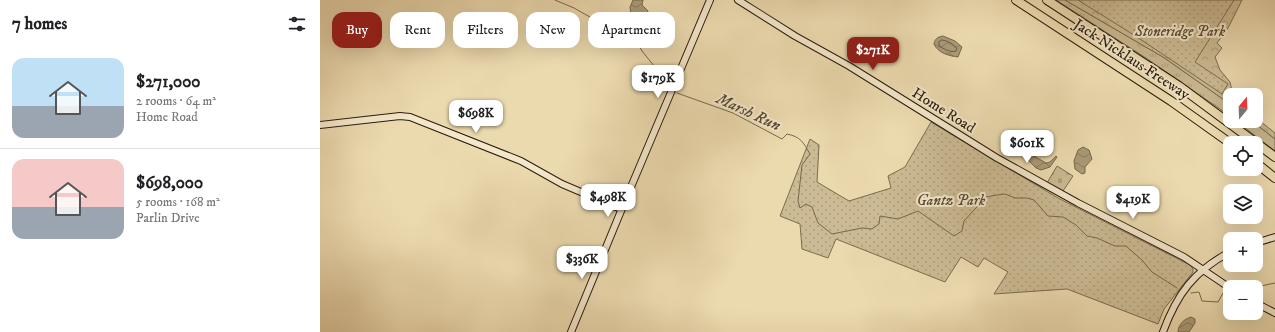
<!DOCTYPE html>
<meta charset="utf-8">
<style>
:root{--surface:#fff;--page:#f6f6f6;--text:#202124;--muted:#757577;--line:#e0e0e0;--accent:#8f2418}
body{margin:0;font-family:"IM FELL DW Pica",serif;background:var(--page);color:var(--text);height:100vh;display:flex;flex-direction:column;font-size:15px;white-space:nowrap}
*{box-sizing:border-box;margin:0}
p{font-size:13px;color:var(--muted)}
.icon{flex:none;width:22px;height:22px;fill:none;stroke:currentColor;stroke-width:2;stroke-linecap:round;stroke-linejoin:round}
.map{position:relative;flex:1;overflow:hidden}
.panel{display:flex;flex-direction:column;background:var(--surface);width:320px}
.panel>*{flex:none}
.hud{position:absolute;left:12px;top:12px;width:380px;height:36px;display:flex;gap:8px}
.needle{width:26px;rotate:19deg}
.controls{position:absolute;left:903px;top:88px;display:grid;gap:8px}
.controls a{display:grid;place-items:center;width:40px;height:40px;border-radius:8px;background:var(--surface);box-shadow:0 4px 16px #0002;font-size:20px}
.price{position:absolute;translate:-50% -34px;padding:0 9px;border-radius:8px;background:#fff;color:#222;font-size:13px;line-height:26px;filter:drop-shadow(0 1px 2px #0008)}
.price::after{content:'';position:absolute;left:50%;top:24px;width:12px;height:9px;margin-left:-6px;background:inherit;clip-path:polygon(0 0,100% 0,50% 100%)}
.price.selected{background:var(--accent);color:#fff}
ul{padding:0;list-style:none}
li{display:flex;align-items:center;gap:12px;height:100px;padding:0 12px}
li+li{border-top:1px solid var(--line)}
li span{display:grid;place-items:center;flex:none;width:112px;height:80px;border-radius:12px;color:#555}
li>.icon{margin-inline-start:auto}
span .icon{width:48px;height:48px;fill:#fffc;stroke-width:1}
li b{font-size:17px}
h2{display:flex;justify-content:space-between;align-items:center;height:48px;padding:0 12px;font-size:17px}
.chip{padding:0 14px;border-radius:12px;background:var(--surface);box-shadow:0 4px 16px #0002;font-size:14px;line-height:36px}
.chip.selected{background:var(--accent);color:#fff}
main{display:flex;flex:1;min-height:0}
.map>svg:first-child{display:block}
.grass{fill:url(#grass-tufts);stroke:#7a6c4f}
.forest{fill:url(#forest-crowns);stroke:#7a6c4f}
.cemetery{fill:url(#cemetery-stones);stroke:#7a6c4f}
.park{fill:url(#park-dots);stroke:#7a6c4f}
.water{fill:url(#water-waves);stroke:#77684c}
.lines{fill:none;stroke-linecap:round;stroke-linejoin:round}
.shore{stroke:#6a5c41;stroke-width:1}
.stream{stroke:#77684c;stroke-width:1}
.secondary-casing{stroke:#2a1d0b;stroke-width:8}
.highway-casing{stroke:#2a1d0b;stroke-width:10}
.secondary{stroke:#f3e7cb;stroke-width:6}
.highway{stroke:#ecdaaf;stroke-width:8}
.labels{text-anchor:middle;stroke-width:4;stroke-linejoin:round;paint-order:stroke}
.park-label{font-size:15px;font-style:italic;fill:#5a4c34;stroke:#f3e7cb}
.street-label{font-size:15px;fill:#2a1d0b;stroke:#f3e7cb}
.water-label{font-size:16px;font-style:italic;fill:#574931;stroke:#f3e7cb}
</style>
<main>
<section class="panel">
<h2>7 homes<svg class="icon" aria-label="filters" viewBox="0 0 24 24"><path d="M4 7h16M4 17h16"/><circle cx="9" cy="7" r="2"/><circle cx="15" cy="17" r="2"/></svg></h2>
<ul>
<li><span style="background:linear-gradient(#bfe0f5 60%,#9aa5b1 0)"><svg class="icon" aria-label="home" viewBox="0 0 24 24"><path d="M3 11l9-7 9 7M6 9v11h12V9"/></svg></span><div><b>$271,000</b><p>2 rooms · 64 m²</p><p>Home Road</p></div></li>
<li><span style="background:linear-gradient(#f6c9c9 60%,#9aa5b1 0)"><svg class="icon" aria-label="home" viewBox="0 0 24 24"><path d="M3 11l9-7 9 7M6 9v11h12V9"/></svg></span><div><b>$698,000</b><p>5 rooms · 168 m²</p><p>Parlin Drive</p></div></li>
</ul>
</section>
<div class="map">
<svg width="955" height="332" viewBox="0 0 955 332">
<defs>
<pattern id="grass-tufts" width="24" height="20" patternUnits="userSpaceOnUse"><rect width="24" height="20" fill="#cbba93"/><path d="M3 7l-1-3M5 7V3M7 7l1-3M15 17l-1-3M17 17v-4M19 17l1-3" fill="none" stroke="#ae9f7d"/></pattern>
<pattern id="forest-crowns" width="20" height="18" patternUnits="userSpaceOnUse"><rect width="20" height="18" fill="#cbba93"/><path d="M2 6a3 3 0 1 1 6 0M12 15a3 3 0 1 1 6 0" fill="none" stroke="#ae9f7d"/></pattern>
<pattern id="cemetery-stones" width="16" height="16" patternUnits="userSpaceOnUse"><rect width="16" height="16" fill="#cbba93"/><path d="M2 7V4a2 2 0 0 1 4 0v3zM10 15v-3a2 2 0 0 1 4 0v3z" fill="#ae9f7d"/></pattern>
<pattern id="park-dots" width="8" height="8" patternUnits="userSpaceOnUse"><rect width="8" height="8" fill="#cbba93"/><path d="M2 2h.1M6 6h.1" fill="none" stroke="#ae9f7d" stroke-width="1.8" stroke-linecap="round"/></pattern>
<pattern id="water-waves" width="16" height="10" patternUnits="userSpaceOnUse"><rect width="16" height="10" fill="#aa9a77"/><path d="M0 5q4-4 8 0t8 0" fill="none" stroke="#8b7d60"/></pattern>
</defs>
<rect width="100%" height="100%" fill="#ecdaaf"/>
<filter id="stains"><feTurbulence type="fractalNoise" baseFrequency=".005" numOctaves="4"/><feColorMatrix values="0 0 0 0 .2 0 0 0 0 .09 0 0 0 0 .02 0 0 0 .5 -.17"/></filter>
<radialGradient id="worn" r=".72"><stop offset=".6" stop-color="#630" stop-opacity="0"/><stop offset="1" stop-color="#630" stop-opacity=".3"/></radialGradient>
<path class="grass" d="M736,0H745L843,57L910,104V116L826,58Z
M916,121H932L955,139V151Z"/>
<path class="forest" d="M745,0H922L908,28L897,43L902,48L895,57L900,70L910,82L913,95H910V104L843,57Z
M936,118L955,133V139L932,121H936Z"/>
<path class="cemetery" d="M737,166L753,176L743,191L727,183Z"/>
<path class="park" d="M758,0H914L875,62L908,84L902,94L817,37Z
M611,122L738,198L870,265L873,269V272L844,309L838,324L747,289L674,294L688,272L664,258L658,267L641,257L625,282L516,239L508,258L482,249L480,224L460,216L490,139L499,145L497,182L529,201L571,188L568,176L585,167Z"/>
<path class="water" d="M313,0H323L322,5L328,11L324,23V31L311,15L310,7Z
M623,36L635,41L642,47L638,57C629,56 618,53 614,44C615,39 617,37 623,36Z
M763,147L769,150L772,159L765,167V173L762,174L755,169L754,161L758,150Z
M709,155L714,156L726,163L730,162L736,156L737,157L730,167L721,170L716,168L708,160H706Z
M871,317L875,319V323L869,332H858C858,325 864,319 871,317Z"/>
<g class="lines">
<path class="shore" d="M622,40C628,41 634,44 637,49L636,51C631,53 624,49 619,46V42Z"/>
<path class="stream" d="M235,0L254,8L277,21L289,16L303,18L322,51L347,82
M357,93L413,113L462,139L467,134C481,137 483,142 490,154L482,165L478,201L480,208L486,204L492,207L498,223L512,234L542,228L552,229L559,224L560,216L578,219L598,211L634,236L642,231L644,221L666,197L677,195L685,194L695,198H707L714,200L728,216L743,217L756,225L767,236L777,238L795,246H806L822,260L832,272L857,288
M936,287L955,283
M871,293L879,292L882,301L898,302L903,293H910"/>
<defs>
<path id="secondary" d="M418,0L475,36L529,66L677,158L758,203L864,257L910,288
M0,125L80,116L90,117L201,161L242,184L301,209
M936,243L955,237
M936,303L955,313
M251,332L308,194L390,0
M843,332C857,294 874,271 910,252"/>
<path id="highway" d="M696,0L851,101L910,143
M727,0L859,86L955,157
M936,163L955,178"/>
</defs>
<use href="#secondary" class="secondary-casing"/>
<use href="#highway" class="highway-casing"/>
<use href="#secondary" class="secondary"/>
<use href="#highway" class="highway"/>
</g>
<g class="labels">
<g class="park-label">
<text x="860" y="36">Stoneridge Park</text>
<text x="631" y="205">Gantz Park</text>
</g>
<g class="street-label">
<text transform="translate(812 59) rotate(33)" y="5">Jack Nicklaus Freeway</text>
<text transform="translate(624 110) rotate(32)" y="5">Home Road</text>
</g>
<g class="water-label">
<text transform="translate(429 111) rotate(25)" y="6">Marsh Run</text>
</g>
</g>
<rect width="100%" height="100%" filter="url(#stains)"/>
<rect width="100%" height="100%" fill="url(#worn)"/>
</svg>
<div class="controls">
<a><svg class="needle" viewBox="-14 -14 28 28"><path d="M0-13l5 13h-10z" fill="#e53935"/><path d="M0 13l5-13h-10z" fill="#757577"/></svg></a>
<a><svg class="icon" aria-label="locate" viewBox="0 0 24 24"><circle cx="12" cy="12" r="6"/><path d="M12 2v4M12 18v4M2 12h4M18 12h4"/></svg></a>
<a><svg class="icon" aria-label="layers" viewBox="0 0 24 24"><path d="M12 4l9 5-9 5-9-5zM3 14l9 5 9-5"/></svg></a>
<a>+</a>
<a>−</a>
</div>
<b class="price selected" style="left:553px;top:71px">$271K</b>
<b class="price" style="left:338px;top:99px">$179K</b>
<b class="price" style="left:156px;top:134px">$698K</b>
<b class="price" style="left:707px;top:164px">$601K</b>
<b class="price" style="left:288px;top:218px">$498K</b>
<b class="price" style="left:813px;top:220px">$419K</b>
<b class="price" style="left:262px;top:280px">$336K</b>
<div class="hud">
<a class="chip selected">Buy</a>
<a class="chip">Rent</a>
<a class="chip">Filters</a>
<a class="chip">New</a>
<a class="chip">Apartment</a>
</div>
</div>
</main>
